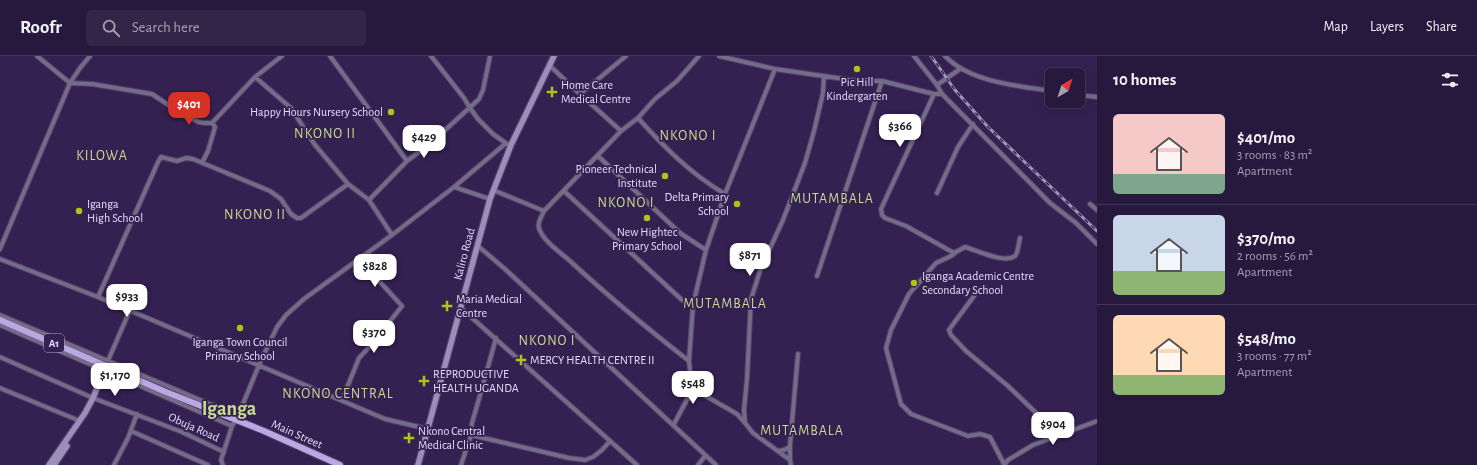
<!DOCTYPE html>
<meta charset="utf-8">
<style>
:root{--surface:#27183d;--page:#332548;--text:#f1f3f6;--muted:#a4a0b0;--line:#433757;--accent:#d93025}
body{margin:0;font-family:"Alegreya Sans",sans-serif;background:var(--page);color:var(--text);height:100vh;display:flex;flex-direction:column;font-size:15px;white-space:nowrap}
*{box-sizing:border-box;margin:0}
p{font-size:13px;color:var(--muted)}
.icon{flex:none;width:22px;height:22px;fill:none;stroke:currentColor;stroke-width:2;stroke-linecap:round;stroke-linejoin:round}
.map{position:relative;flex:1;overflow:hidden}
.details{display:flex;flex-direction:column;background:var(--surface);width:380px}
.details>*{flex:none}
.needle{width:26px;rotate:39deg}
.buttons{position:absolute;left:1045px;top:12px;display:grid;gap:8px}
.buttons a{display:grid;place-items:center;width:40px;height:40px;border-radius:6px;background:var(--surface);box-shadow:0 4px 16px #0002,0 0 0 1px var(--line);font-size:20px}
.price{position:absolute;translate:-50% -34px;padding:0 9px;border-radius:8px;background:#fff;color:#222;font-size:13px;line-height:26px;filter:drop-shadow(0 1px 2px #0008)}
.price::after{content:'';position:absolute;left:50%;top:24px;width:12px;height:9px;margin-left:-6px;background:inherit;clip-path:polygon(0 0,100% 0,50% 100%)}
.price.active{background:var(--accent);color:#fff}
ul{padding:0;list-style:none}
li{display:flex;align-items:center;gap:12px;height:100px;padding:0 16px}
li+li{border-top:1px solid var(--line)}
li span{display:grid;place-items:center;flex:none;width:112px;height:80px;border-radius:6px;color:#555}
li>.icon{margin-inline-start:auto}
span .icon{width:48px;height:48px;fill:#fffc;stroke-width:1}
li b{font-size:17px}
h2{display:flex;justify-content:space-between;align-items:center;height:48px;padding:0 16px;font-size:17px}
header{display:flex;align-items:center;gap:24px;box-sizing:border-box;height:56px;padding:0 20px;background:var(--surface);border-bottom:1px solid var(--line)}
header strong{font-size:19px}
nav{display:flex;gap:22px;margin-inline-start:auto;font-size:14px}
.search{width:280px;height:36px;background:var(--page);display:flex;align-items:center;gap:10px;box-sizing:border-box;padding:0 14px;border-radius:6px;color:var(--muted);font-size:15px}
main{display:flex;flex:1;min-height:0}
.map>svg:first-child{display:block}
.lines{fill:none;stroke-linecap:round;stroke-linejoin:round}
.minor-casing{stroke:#503e6c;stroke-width:6}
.secondary-casing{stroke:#503e6c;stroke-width:8}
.primary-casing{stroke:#503e6c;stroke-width:8}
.minor{stroke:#746b87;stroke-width:4}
.secondary{stroke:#9c8dba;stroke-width:5.5}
.primary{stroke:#bba7e1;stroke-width:6}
.rail-casing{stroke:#a295ba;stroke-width:3}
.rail{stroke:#342051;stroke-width:1.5;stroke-dasharray:4.5;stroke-linecap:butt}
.poi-dot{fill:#aac719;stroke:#342051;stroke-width:1.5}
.labels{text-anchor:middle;stroke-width:3.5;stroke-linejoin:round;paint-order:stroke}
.shield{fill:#342051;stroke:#afa2c7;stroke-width:1}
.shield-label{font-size:11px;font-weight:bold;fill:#e4daf9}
.poi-label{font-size:12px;fill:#e4daf9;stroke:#342051;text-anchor:start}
.street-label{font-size:12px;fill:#e4daf9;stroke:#342051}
.quarter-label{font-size:14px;letter-spacing:1px;fill:#c7da8f;stroke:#342051}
.town-label{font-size:20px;font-weight:bold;fill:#c7da8f;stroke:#342051}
</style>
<header>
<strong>Roofr</strong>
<div class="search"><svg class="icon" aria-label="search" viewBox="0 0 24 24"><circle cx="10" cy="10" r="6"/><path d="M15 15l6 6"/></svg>Search here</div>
<nav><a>Map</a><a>Layers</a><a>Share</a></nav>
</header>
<main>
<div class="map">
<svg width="1097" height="409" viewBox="0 0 1097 409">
<rect width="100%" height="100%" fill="#342051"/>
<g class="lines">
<defs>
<path id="minor" d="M37,0L70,27L92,28L152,38L179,56L199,66L205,67H212L255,21L282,0
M330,0L407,105
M431,0L464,42L470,52L478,63L493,78L507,88
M719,0L775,13L858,25H882L934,38H942
M914,0L937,29L942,38L1050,147L1076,167L1097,188
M945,0C970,26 1017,30 1052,35
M549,9L580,38L626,0
M255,21L291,52L315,89L348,128L369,144L392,179
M937,29L960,13
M580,38L621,75
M934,38L881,153L882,159L885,162L906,170L954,197L965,191C976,194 1004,208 1015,200C1018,197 1019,186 1020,182
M1078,39L1097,41
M638,62C664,91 691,118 725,138
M598,100L680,177L706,194
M202,107L208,95L215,71L212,67
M454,131L490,143
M493,134L544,155
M564,135L682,244L693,249
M937,137L958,91L973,68
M369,144L407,105L431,87L479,43L483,34L490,0
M1090,148L1097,154
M478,190L505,213L716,409
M0,193L70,27L80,12L90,0
M955,197L951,200L936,207L909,238L891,274L886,292L901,348L911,358L968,380L980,378L990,381L1004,408
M0,203L98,241L385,363L428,373
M817,220L882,25
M974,240L951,271L949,274L951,279L966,295L1008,330L1052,372L1057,381
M98,241L158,106L161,101L177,105L186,102L193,103L270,135L281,143L291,158L297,162H301L348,128
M461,252L637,409
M0,259L238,360
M0,269L232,370
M496,282L483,329L472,367L471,379L569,402L585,404L593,401L602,394L610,385
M0,301L93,342L182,376L224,396
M689,305C648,273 608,240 570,205C561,197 542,184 539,172C537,166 542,160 544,155L621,75L638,62L655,43L677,25L699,0
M107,307L130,254
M690,331L737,358L745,367
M0,332L80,365
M342,344L359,302L372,288L402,250L359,203
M674,368L690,338L691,324L689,305L693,249L706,194L725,138L775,13
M131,375L208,409
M778,395L784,394L790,391
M790,404V389L798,298
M114,409L128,382L137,358
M223,409L221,404L232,370L238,360L259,309L277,271L286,259L304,243L392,179L454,131L505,88
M461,409L471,379
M698,409L705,400
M791,409L790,404L753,377L745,367L744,354L747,323L751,243L761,212L783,164L805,107L814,75L823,37L824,20
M1004,409L1008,404L1033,389L1097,365"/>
<path id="secondary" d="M49,409L85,357L93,342L106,310
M54,409L67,390
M418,409L490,143L511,89L554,0"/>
<path id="primary" d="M0,264L166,336L264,375L340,409"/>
</defs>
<use href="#minor" class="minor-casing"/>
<use href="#secondary" class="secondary-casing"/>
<use href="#primary" class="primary-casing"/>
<use href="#minor" class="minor"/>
<use href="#secondary" class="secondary"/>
<use href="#primary" class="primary"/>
<defs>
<path id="rail" d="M931,0L955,34L988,71L1097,175"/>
</defs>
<use href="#rail" class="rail-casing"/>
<use href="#rail" class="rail"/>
</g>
<g class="poi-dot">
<circle cx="857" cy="13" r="4"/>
<path d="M550 30h4v4h4v4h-4v4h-4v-4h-4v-4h4z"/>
<circle cx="391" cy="56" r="4"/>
<circle cx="665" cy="120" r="4"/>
<circle cx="737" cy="148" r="4"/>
<circle cx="79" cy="155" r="4"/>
<circle cx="647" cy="162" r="4"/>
<circle cx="914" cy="227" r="4"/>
<path d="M445 244h4v4h4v4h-4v4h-4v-4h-4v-4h4z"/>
<circle cx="240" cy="272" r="4"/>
<path d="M519 298h4v4h4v4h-4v4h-4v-4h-4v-4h4z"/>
<path d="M422 319h4v4h4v4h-4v4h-4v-4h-4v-4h4z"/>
<path d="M407 376h4v4h4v4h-4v4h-4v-4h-4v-4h4z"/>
</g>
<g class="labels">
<rect class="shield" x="44" y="278" width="20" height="18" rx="3"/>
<g class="shield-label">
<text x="54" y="291">A1</text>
</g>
<g class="poi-label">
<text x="857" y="30" text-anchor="middle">Pic Hill<tspan x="857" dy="14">Kindergarten</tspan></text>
<text x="561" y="33">Home Care<tspan x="561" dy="14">Medical Centre</tspan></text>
<text x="383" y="60" text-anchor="end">Happy Hours Nursery School</text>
<text x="657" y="117" text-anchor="end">Pioneer Technical<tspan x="657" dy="14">Institute</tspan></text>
<text x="729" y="145" text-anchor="end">Delta Primary<tspan x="729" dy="14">School</tspan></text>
<text x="87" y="152">Iganga<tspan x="87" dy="14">High School</tspan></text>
<text x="647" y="180" text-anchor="middle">New Hightec<tspan x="647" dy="14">Primary School</tspan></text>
<text x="922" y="224">Iganga Academic Centre<tspan x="922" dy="14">Secondary School</tspan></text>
<text x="456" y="247">Maria Medical<tspan x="456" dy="14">Centre</tspan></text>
<text x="240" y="290" text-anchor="middle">Iganga Town Council<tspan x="240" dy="14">Primary School</tspan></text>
<text x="530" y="308">MERCY HEALTH CENTRE II</text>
<text x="433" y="322">REPRODUCTIVE<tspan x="433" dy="14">HEALTH UGANDA</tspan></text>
<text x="418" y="379">Nkono Central<tspan x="418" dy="14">Medical Clinic</tspan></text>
</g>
<g class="street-label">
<text transform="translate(464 198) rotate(-75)" y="4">Kaliro Road</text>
<text transform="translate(194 371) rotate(24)" y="4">Obuja Road</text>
<text transform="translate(297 378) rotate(24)" y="4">Main Street</text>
</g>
<g class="quarter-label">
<text x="325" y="82">NKONO II</text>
<text x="688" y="84">NKONO I</text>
<text x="102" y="104">KILOWA</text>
<text x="832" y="147">MUTAMBALA</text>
<text x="626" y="151">NKONO I</text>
<text x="255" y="163">NKONO II</text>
<text x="725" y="252">MUTAMBALA</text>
<text x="547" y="289">NKONO I</text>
<text x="338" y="342">NKONO CENTRAL</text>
<text x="802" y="379">MUTAMBALA</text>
</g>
<g class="town-label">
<text x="229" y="359">Iganga</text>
</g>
</g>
</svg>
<div class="buttons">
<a><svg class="needle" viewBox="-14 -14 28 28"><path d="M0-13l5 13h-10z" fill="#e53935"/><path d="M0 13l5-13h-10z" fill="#a4a0b0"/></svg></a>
</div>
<b class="price active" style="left:189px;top:70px">$401</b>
<b class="price" style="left:900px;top:92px">$366</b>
<b class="price" style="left:424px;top:103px">$429</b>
<b class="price" style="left:750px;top:221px">$871</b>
<b class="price" style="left:375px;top:232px">$828</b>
<b class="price" style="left:127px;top:262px">$933</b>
<b class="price" style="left:374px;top:298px">$370</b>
<b class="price" style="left:115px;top:341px">$1,170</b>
<b class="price" style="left:693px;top:349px">$548</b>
<b class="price" style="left:1053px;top:390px">$904</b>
</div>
<section class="details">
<h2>10 homes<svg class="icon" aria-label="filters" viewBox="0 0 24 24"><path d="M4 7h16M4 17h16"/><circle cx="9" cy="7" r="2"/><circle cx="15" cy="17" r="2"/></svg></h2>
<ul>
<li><span style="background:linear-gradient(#f6c9c9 75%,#7fa58c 0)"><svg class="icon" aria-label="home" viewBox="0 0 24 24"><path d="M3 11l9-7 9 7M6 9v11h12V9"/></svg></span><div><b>$401/mo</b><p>3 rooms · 83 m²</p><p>Apartment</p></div></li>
<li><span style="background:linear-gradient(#c9d6e8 70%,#8fb573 0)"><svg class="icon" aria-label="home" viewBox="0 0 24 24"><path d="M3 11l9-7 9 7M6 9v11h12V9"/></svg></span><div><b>$370/mo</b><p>2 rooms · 56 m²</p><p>Apartment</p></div></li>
<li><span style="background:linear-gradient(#ffd9b3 75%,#8fb573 0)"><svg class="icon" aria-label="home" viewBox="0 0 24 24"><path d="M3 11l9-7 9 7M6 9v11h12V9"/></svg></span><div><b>$548/mo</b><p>3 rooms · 77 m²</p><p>Apartment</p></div></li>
</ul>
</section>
</main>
